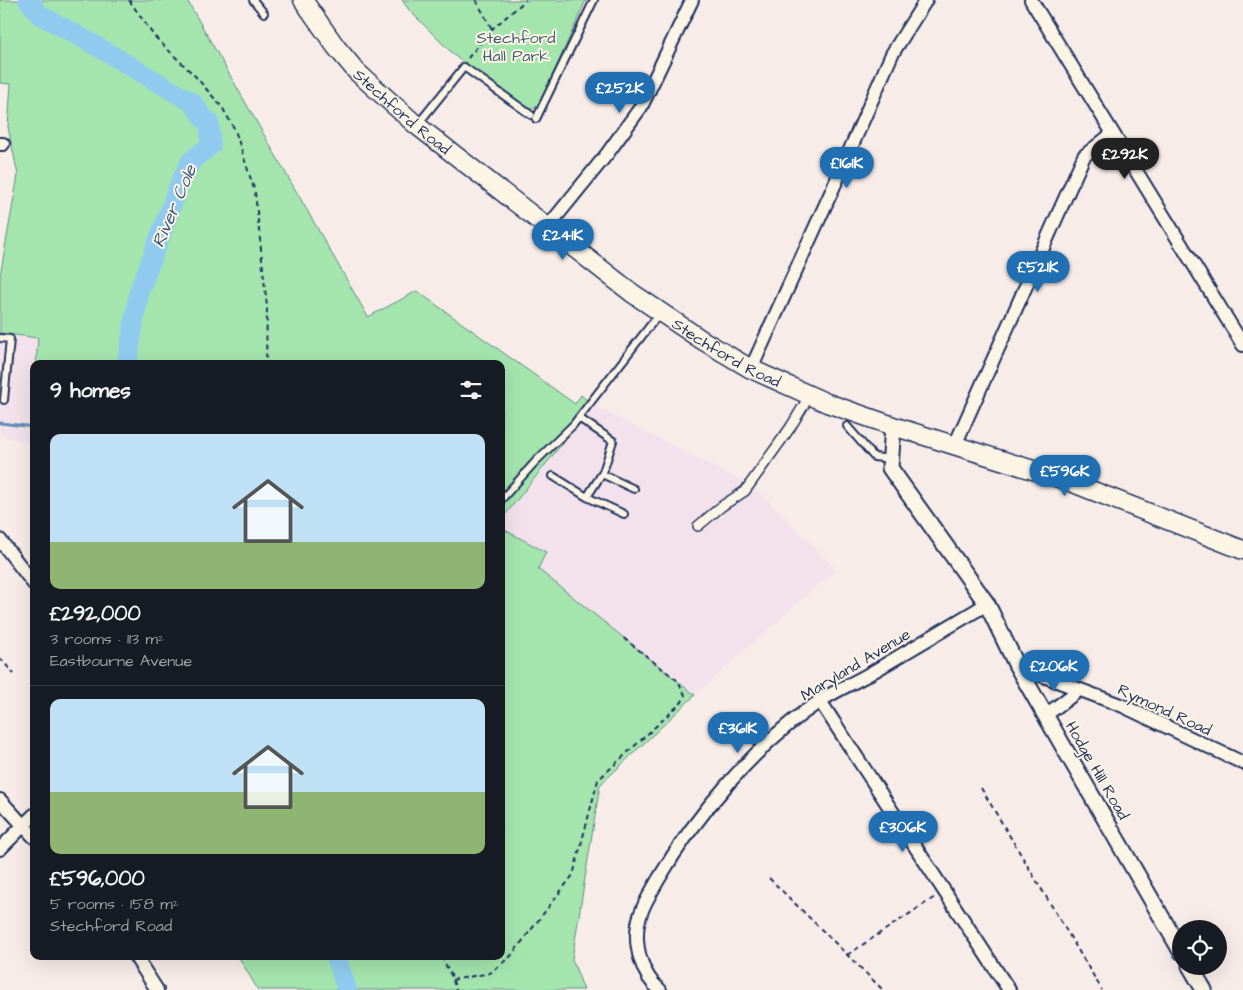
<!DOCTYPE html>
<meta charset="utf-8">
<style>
:root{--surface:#171b24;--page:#242831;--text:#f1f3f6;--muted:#9ea1a6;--line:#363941;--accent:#1f6fb2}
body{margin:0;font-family:"Architects Daughter",sans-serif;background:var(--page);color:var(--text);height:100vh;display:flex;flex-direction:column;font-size:19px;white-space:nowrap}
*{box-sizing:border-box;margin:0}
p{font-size:16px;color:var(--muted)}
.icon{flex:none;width:28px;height:28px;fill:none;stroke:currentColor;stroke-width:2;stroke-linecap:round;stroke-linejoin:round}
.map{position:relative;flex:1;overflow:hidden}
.sheet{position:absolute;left:30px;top:360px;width:475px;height:600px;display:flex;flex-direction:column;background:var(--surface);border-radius:10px;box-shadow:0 5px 20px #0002}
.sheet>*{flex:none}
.buttons{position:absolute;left:1172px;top:920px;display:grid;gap:10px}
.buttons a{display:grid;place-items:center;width:55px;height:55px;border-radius:50%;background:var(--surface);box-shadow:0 5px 20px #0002;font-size:25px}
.price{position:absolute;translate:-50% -42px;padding:0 11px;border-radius:18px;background:var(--accent);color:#fff;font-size:16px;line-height:32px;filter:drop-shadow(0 1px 2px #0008)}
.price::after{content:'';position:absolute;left:50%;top:30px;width:15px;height:11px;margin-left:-8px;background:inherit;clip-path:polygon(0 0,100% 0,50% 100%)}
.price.active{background:#222;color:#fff}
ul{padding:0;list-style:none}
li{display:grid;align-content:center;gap:10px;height:265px;padding:0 20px}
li+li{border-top:1px solid var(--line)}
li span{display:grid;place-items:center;height:155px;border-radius:10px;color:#555}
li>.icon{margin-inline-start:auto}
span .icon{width:90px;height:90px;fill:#fffc;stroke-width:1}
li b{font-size:21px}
h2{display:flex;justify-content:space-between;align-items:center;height:60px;padding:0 20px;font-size:21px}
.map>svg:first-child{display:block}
.built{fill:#f3e2ec}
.green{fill:#a4e5ae;stroke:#608a86}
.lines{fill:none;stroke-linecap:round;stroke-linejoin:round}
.stream{stroke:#618db5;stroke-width:3}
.river{stroke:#90cbef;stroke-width:20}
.service-casing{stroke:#1b2f5e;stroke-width:10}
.pedestrian-casing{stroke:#1b2f5e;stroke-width:12}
.minor-casing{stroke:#1b2f5e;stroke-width:16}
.tertiary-casing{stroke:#1b2f5e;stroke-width:19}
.secondary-casing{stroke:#1b2f5e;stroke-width:21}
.path{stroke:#1b2f5e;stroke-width:2;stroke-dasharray:5 4;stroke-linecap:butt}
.service{stroke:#fcf5e5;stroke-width:6}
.pedestrian{stroke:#fcf5e5;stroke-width:9}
.minor{stroke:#fcf5e5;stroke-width:12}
.tertiary{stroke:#fcf5e5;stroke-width:15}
.secondary{stroke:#fcf5e5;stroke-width:18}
.labels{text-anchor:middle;stroke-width:4;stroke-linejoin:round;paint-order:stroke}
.park-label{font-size:16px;fill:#3d5c72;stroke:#fcf5e5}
.street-label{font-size:16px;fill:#1b2f5e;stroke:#fcf5e5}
.water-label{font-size:18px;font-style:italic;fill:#385682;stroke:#fcf5e5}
</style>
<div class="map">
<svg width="1243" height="990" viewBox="0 0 1243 990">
<rect width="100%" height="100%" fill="#f8ece8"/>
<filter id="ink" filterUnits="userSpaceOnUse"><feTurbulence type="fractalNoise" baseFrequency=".02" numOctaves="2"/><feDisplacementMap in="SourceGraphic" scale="10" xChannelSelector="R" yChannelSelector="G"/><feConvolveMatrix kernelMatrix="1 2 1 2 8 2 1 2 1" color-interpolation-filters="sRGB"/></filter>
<g filter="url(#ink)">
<path class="built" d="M0,333L38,338L36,364H34V384L28,443L0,436Z
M593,405L747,483L794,409L804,415L756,488L836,569L695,695L537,569L546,552L501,528V520Z"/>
<path class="green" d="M0,0H187L368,317L417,291L575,404L581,395L593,405L501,520V364H36L38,338L0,333V276L18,175L8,127L11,84L0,83Z
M402,0H586L539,106L526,111L456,57L409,10Z
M501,528L546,552L538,569L695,695L600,785L572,959L584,990H258L238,956H501Z"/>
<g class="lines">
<path class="stream" d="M0,423L34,427"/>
<path class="river" d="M28,0L40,15L86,40L193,103L204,119L209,121L211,145L191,161L180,183L139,292L127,364
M336,956L347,990"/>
<defs>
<path id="service" d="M253,0L264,13
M536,119L594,0
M418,124L464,67L531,115
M0,338L10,339L4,400
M847,426L874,457L891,459
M602,474L634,489
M553,476L587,497L603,472L613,441L579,418
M587,497L624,514
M501,500L535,462L573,425L659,314"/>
<path id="pedestrian" d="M698,526L722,506L745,491L790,428L810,395"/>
<path id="minor" d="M1031,0L1243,345
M0,144H3
M547,228L607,154L641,107L692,0
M751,369L839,175L892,54L926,0
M955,445L1084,156L1112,134
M0,540L34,584
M1017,666L1123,706L1243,763
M820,701L1009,990
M1046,715L1079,690
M0,800L34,837
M0,849L34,815
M135,956L157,990
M660,990C642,976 634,946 638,924C641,908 650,894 658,880C695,816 758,742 820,701C838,689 858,681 876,670C913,648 950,626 987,604"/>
<path id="tertiary" d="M893,426L890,468L987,604L1017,666L1181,951
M1190,966L1204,990"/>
<g id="secondary">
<path id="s1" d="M303,0L336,47L357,72L415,124L632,293L702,340L751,369L827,403L893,426L1068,481L1243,550"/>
</g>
</defs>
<use href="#service" class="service-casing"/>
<use href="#pedestrian" class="pedestrian-casing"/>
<use href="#minor" class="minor-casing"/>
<use href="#tertiary" class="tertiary-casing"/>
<use href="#secondary" class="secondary-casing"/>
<path class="path" d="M129,0L154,36L195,76L222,107L235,130L255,192L267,307L266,364
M476,0L492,29
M468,58L492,29L526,0
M0,658L14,674
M981,788L1102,990
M769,878L883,990
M847,955L935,897
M441,956L451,975L456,990
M452,980L490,973L511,956L573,875L598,780L682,702L685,695L678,681L621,636"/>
<use href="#service" class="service"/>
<use href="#pedestrian" class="pedestrian"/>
<use href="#minor" class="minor"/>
<use href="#tertiary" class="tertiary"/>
<use href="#secondary" class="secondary"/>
</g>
</g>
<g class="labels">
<g class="park-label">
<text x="516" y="43">Stechford<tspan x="516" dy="18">Hall Park</tspan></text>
</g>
<g class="street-label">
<text dy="6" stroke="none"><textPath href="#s1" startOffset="150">Stechford Road</textPath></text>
<text dy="6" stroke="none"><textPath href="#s1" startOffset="555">Stechford Road</textPath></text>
<text transform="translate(855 664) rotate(-31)" y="6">Maryland Avenue</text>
<text transform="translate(1165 709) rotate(25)" y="6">Rymond Road</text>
<text transform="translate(1098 770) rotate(60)" y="6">Hodge Hill Road</text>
</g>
<g class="water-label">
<text transform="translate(174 206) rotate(-67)" y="6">River Cole</text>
</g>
</g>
</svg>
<div class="buttons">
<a><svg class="icon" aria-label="locate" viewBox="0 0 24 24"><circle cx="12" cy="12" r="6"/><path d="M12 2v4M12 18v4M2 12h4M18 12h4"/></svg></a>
</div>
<b class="price" style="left:620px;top:114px">£252K</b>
<b class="price active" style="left:1125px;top:180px">£292K</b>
<b class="price" style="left:847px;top:189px">£161K</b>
<b class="price" style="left:563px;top:261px">£241K</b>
<b class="price" style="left:1038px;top:293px">£521K</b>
<b class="price" style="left:1065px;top:497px">£596K</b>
<b class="price" style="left:1054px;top:692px">£206K</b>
<b class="price" style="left:738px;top:754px">£361K</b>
<b class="price" style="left:903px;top:853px">£306K</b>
<section class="sheet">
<h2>9 homes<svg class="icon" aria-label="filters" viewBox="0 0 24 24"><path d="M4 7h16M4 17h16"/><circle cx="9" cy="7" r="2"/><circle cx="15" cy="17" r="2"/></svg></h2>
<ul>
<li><span style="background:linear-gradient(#bfe0f5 70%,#8fb573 0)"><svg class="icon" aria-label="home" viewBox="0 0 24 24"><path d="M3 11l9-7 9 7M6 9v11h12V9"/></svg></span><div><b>£292,000</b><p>3 rooms · 113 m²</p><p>Eastbourne Avenue</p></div></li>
<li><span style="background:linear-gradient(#bfe0f5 60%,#8fb573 0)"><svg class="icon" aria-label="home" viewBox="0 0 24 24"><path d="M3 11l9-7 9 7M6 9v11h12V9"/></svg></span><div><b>£596,000</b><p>5 rooms · 158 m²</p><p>Stechford Road</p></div></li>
</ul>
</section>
</div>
